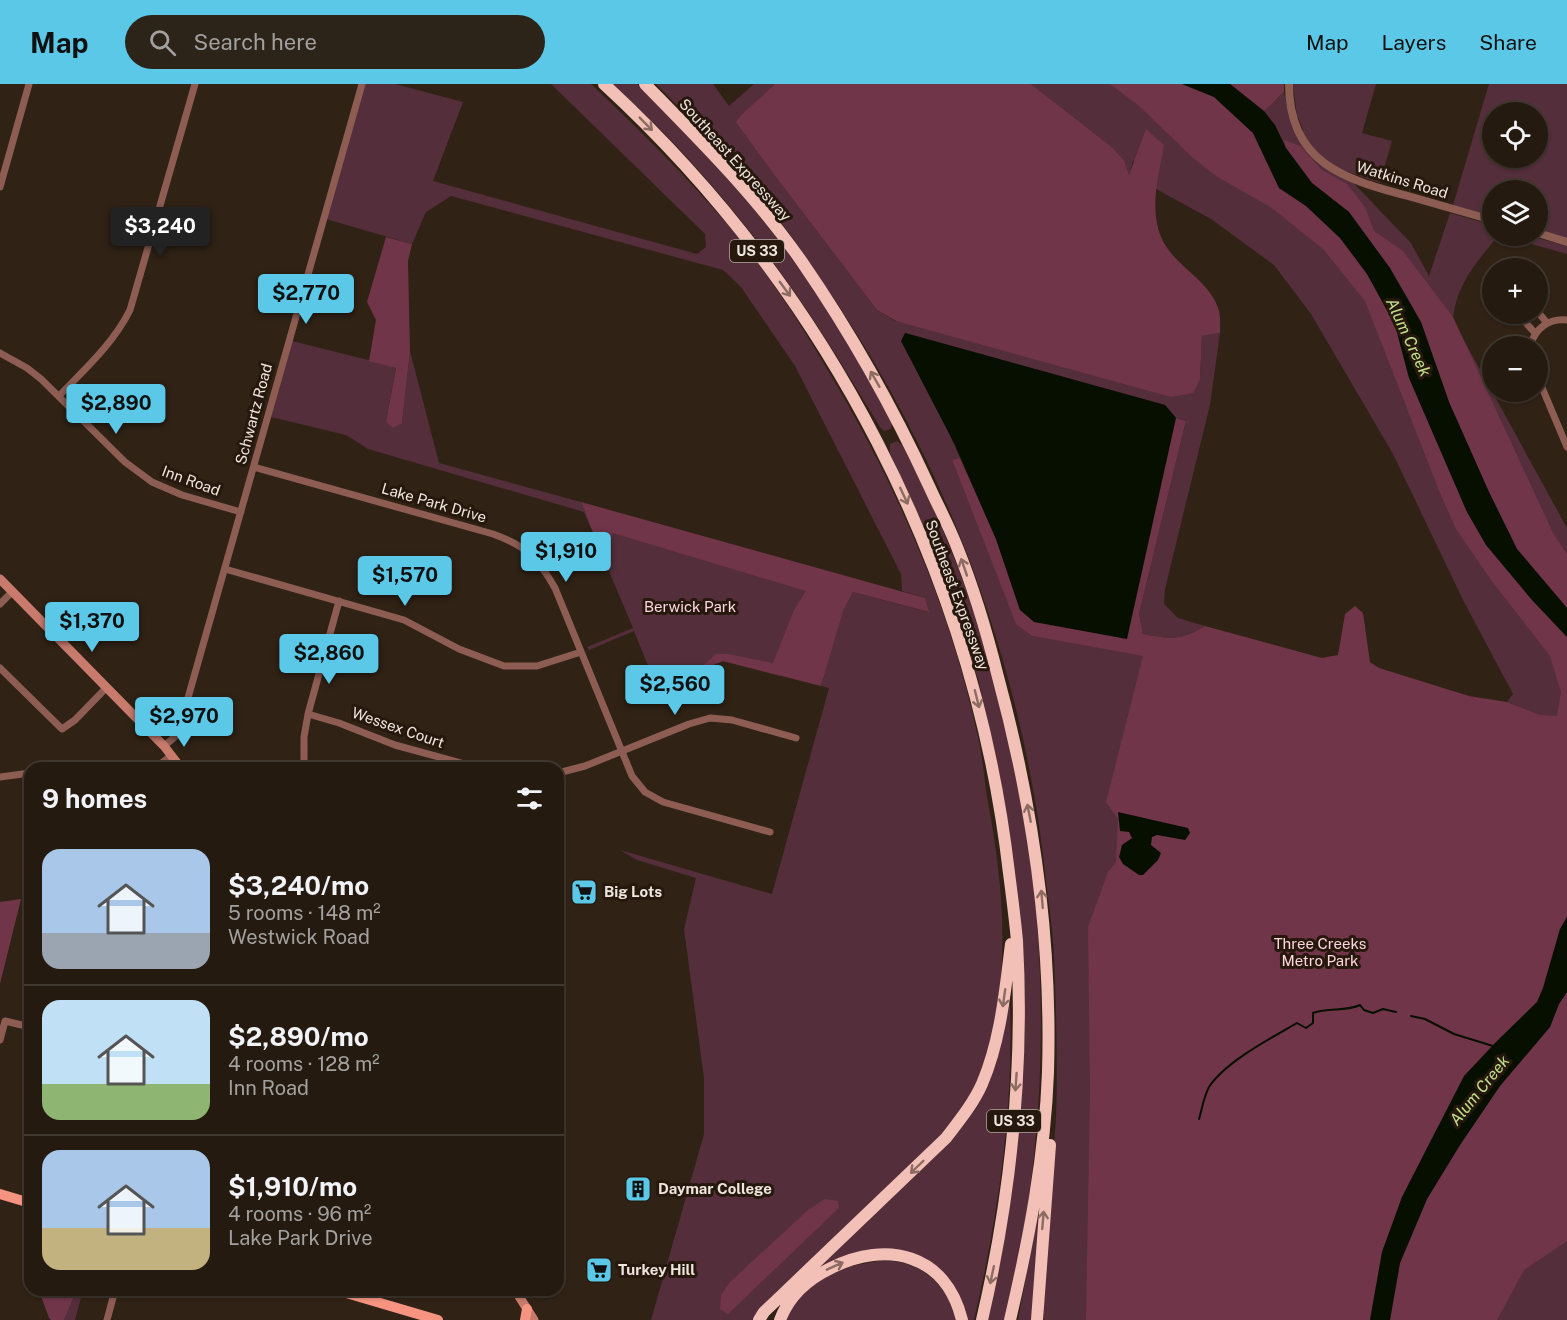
<!DOCTYPE html>
<meta charset="utf-8">
<style>
:root{--surface:#241a10;--page:#2c2319;--text:#f1f3f6;--muted:#a3a19f;--line:#413830;--accent:#5bc8e7}
body{margin:0;font-family:"Public Sans",sans-serif;background:var(--page);color:var(--text);height:100vh;display:flex;flex-direction:column;font-size:22px;white-space:nowrap}
*{box-sizing:border-box;margin:0}
p{font-size:20px;color:var(--muted)}
.icon{flex:none;width:33px;height:33px;fill:none;stroke:currentColor;stroke-width:2;stroke-linecap:round;stroke-linejoin:round}
.map{position:relative;flex:1;overflow:hidden}
.drawer{position:absolute;left:24px;top:678px;width:540px;height:534px;display:flex;flex-direction:column;background:var(--surface);border-radius:18px;box-shadow:0 2px 4px #0004,0 0 0 2px var(--line)}
.drawer>*{flex:none}
.fabs{position:absolute;left:1482px;top:18px;display:grid;gap:12px}
.fabs a{display:grid;place-items:center;width:66px;height:66px;border-radius:50%;background:var(--surface);box-shadow:0 2px 4px #0004,0 0 0 2px var(--line);font-size:30px}
.price{position:absolute;translate:-50% -51px;padding:0 14px;border-radius:6px;background:var(--accent);color:#111;font-size:20px;line-height:39px;filter:drop-shadow(0 2px 3px #0008)}
.price::after{content:'';position:absolute;left:50%;top:36px;width:18px;height:14px;margin-left:-9px;background:inherit;clip-path:polygon(0 0,100% 0,50% 100%)}
.price.selected{background:#222;color:#fff}
ul{padding:0;list-style:none}
li{display:flex;align-items:center;gap:18px;height:150px;padding:0 18px}
li+li{border-top:2px solid var(--line)}
li span{display:grid;place-items:center;flex:none;width:168px;height:120px;border-radius:18px;color:#555}
li>.icon{margin-inline-start:auto}
span .icon{width:72px;height:72px;fill:#fffc;stroke-width:1}
li b{font-size:26px}
h2{display:flex;justify-content:space-between;align-items:center;height:72px;padding:0 18px;font-size:26px}
header{display:flex;align-items:center;gap:36px;box-sizing:border-box;height:84px;padding:0 30px;background:var(--accent);color:#111}
header strong{font-size:28px}
nav{display:flex;gap:33px;margin-inline-start:auto;font-size:21px}
.search{width:420px;height:54px;background:var(--page);display:flex;align-items:center;gap:15px;box-sizing:border-box;padding:0 21px;border-radius:33px;color:var(--muted);font-size:22px}
.map>svg:first-child{display:block}
.green{fill:#542e3a;fill-rule:evenodd}
.forest{fill:#703549}
.water{fill:#070f00}
.lines{fill:none;stroke-linecap:round;stroke-linejoin:round}
.stream{stroke:#070f00;stroke-width:2}
.minor{stroke:#8d5d54;stroke-width:7}
.tertiary{stroke:#8d5d54;stroke-width:8}
.secondary{stroke:#c87b6d;stroke-width:9}
.primary{stroke:#f69381;stroke-width:10}
.motorway{stroke:#f2c0b7;stroke-width:12}
.oneway{stroke:#8c6c62}
.labels{text-anchor:middle;stroke-width:6;stroke-linejoin:round;paint-order:stroke}
.shield{fill:#26180c;stroke:#b2a89e;stroke-width:1.5}
.shield-label{font-size:14px;font-weight:bold;fill:#eee5dc}
.street-label{font-size:15px;fill:#eee5dc;stroke:#26180c}
.park-label{font-size:15px;fill:#fdd6e0;stroke:#26180c}
.poi-label{font-size:15px;font-weight:bold;fill:#eee5dc;stroke:#26180c;text-anchor:start}
.water-label{font-size:16px;font-style:italic;fill:#c1e18b;stroke:#26180c}
</style>
<header>
<strong>Map</strong>
<div class="search"><svg class="icon" aria-label="search" viewBox="0 0 24 24"><circle cx="10" cy="10" r="6"/><path d="M15 15l6 6"/></svg>Search here</div>
<nav><a>Map</a><a>Layers</a><a>Share</a></nav>
</header>
<div class="map">
<svg width="1567" height="1236" viewBox="0 0 1567 1236">
<rect width="100%" height="100%" fill="#302215"/>
<path class="green" d="M364,0H395L463,18L433,97L697,170L706,163L705,150L551,0H591C639,45 685,91 728,141C764,183 795,231 823,278C893,394 950,520 978,653C983,673 984,697 988,718C1002,794 1010,872 992,949C987,968 984,986 975,1004C955,1045 917,1076 885,1108C842,1151 799,1193 756,1236H651L704,1050V994L684,845L696,794L637,776L620,766L772,810L829,604L821,602L844,525L853,508L928,528L925,514L902,507L901,490L795,282L741,203L723,186L451,112L426,128L412,160L326,135Z
M612,0H637L645,8C704,67 761,128 808,197C839,242 866,290 893,337L891,345L884,347L880,343C860,311 841,278 820,246C762,157 692,70 612,0Z
M656,0H713L729,22L754,0H775L741,31L737,38L775,92L877,226L895,237L1200,295L1202,252L1220,249L1210,321L1165,505L1164,520L1178,534L1205,542C1180,557 1171,555 1143,550L1139,530L1186,337L1176,334L1165,321L905,249L960,374L952,376L1016,539L1032,552L1124,568L1520,623L1507,618L1513,610L1464,518L1393,370L1311,230L1274,181L1211,135L1156,105L1133,77L1129,92L1124,76L1112,63L1031,0H1270L1276,16L1284,8L1289,32L1304,48L1297,32L1293,0H1376L1362,49L1392,57L1380,99L1340,85L1411,159L1429,192L1450,129L1492,141V152H1498C1476,179 1458,198 1453,233L1450,231L1567,444V1236H1044C1042,1216 1044,1196 1045,1175C1048,1128 1053,1081 1056,1034C1058,980 1056,925 1054,871C1053,847 1049,822 1046,797C1024,582 945,373 821,196C806,174 791,150 774,130C737,85 697,41 656,0Z
M1489,0H1567V154L1538,145V106H1492V132L1453,121ZM1492,28H1538V74H1492Z
M1502,152H1530L1567,162V170Z
M292,257L396,283L386,338L402,339L410,267L439,379L581,418L585,428L811,493L780,592L723,577L657,604L634,547L589,566L587,563L633,544L584,428L368,365L346,351L271,333Z
M897,357L902,361C1040,619 1077,952 1005,1236H987L998,1188L1013,1100L1022,1004L1014,786L999,687L978,595L950,510L919,432L890,369V360Z
M1007,920H1010C1014,1026 998,1132 974,1236H965L955,1205L901,1168L814,1187L970,1030Z
M1037,1133H1040L1033,1236H1018Z
M882,1176C922,1178 945,1197 957,1236H786C795,1213 821,1192 845,1184C856,1180 870,1179 882,1176Z
M77,1206H83L75,1236H64Z"/>
<path class="forest" d="M775,0H1031L1112,63L1124,76L1129,91L1146,45L1164,61C1159,90 1149,124 1161,153C1173,181 1205,193 1217,221C1221,229 1220,240 1220,249L1202,252L1200,295L1193,309L1171,313L896,237L877,226L775,92L736,38L741,31Z
M1110,0H1182L1214,13L1253,49L1279,104L1306,122L1340,154L1367,190L1395,241L1409,294L1467,428L1486,461L1532,516L1567,553V833L1560,845L1543,904L1537,918L1495,959L1437,1044L1402,1113L1382,1168L1370,1236H1086L1090,1007L1088,843L1108,788L1116,778L1118,735L1106,718L1143,572L1032,552L1016,540L952,376L960,374L996,455L1020,526L1176,334L1186,337L1139,530L1143,550C1171,555 1180,557 1205,542L1322,574L1338,571L1345,530L1355,522L1363,529L1370,578L1379,584L1469,612L1507,618L1540,631L1557,632L1561,608L1550,572L1491,496L1456,445L1440,409L1365,217L1324,166L1272,124L1216,92L1192,73L1138,21Z
M1230,0H1284V8L1264,27Z
M1284,56L1300,62L1322,86L1347,100L1365,123L1374,147L1403,167L1453,233L1553,449L1567,470V524L1517,465L1489,408L1449,318L1421,238L1349,128L1312,99L1286,64Z
M386,153L412,160L408,177L410,267L402,339L393,344L386,338L396,284L369,277L376,236L367,218Z
M581,418L925,514L929,528L853,508L844,525L821,602L723,577L696,588L716,570H728L773,579L794,526L806,507L613,449L608,458L598,460Z
M21,815L0,900V818Z
M1567,908V1157L1524,1186L1497,1236H1390L1400,1179L1427,1115L1460,1061L1500,1002L1550,943L1559,920Z
M825,1115L838,1117L839,1124L728,1230L720,1225L721,1211L730,1198L808,1126Z
M44,1206H77L64,1236H51L49,1234L41,1212Z"/>
<path class="water" d="M1182,0H1230L1264,27L1275,41L1286,64L1312,99L1349,128L1390,184L1421,238L1449,318L1489,408L1517,465L1567,524V553L1532,516L1486,461L1467,428L1409,294L1395,241L1367,190L1340,154L1306,122L1279,104L1253,49L1214,13Z
M905,249L1165,321L1176,334L1127,555L1034,538L1020,526L996,455L955,361L901,257Z
M1118,728L1188,744L1190,749L1185,756L1157,751L1152,753L1151,761L1161,769L1158,776L1143,791H1139L1123,780L1119,773L1122,761L1132,754L1129,748L1120,747Z
M1567,833V908L1559,920L1550,943L1500,1002L1460,1061L1427,1115L1400,1179L1390,1236H1370L1382,1168L1402,1113L1464,992L1495,959L1537,918L1543,904L1560,845Z"/>
<g class="lines">
<path class="stream" d="M1411,932L1425,935L1454,950L1493,962
M1199,1035C1202,1025 1204,1012 1209,1003C1225,978 1271,954 1297,939L1306,944L1313,939V929C1328,923 1346,928 1360,921L1364,926L1373,929L1383,925L1396,928"/>
<path class="minor" d="M0,103L29,0
M1538,228L1547,239
M1518,230L1535,249
M1530,262C1535,245 1548,234 1567,236
M0,269L27,284L41,295L125,378L152,398L182,411L241,428
M1538,294L1567,363
M59,312C85,285 113,260 130,226L195,0
M254,383L493,450C526,462 538,474 555,504L632,692L645,708L663,718L770,748
M225,485L404,536L459,565L504,582H537L581,568
M0,520L12,508
M0,584L62,645L75,636L107,603
M308,630L339,639L395,661L479,684
M164,662L177,651L180,642L362,0
M76,684H93
M155,684L172,671
M304,684V653L308,630L339,517
M558,689L585,682L689,640L710,634L732,636L796,654
M0,693L30,689
M0,956L5,937L30,943
M107,1236L115,1206"/>
<path class="tertiary" d="M1289,0C1289,79 1344,95 1408,112C1436,120 1464,128 1492,136
M1538,149L1567,158"/>
<path class="secondary" d="M0,495L164,662L181,684
M515,1206L534,1236"/>
<path class="primary" d="M0,1110L30,1119
M336,1206L438,1236
M525,1236L527,1225"/>
<path class="motorway" d="M604,0C828,206 974,487 1009,789C1012,812 1015,835 1017,857C1024,984 1011,1112 982,1236
M645,0C700,56 757,113 802,178C851,249 893,324 929,402C938,422 949,442 957,463C974,505 987,549 998,593C1033,722 1052,854 1048,988C1045,1072 1029,1155 1010,1236
M759,1236L764,1228L783,1210L946,1054C959,1037 973,1020 982,1000C1001,955 1005,907 1011,860
M780,1236C789,1212 808,1195 831,1184C887,1156 946,1170 962,1236
M1037,1236L1050,1061"/>
</g>
<defs><path id="oneway-shaft" d="M-6 0H5M1.5-3L5.5 0L1.5 3" fill="none" stroke-width="1.6" stroke-linecap="round" stroke-linejoin="round" transform="scale(1.5)"/></defs>
<g class="oneway">
<use href="#oneway-shaft" transform="translate(646 40) rotate(45)"/>
<use href="#oneway-shaft" transform="translate(785 205) rotate(54)"/>
<use href="#oneway-shaft" transform="translate(875 295) rotate(-120)"/>
<use href="#oneway-shaft" transform="translate(904 412) rotate(65)"/>
<use href="#oneway-shaft" transform="translate(964 483) rotate(-109)"/>
<use href="#oneway-shaft" transform="translate(977 615) rotate(76)"/>
<use href="#oneway-shaft" transform="translate(1029 729) rotate(-101)"/>
<use href="#oneway-shaft" transform="translate(1042 815) rotate(-95)"/>
<use href="#oneway-shaft" transform="translate(1004 914) rotate(98)"/>
<use href="#oneway-shaft" transform="translate(1016 998) rotate(94)"/>
<use href="#oneway-shaft" transform="translate(917 1083) rotate(136)"/>
<use href="#oneway-shaft" transform="translate(1043 1136) rotate(-85)"/>
<use href="#oneway-shaft" transform="translate(835 1182) rotate(-24)"/>
<use href="#oneway-shaft" transform="translate(992 1191) rotate(102)"/>
</g>
<defs>
<symbol id="supermarket-square" viewBox="-11 -11 22 22"><rect x="-9" y="-9" width="18" height="18" rx="4" fill="#5bc8e7" stroke="#26180c"/><path d="M-6-5.5h2.5l.6 2H6L4.5 2H-2.5L-4.4-4H-6ZM-1.5 3.2a1.3 1.3 0 1 0 .1 0ZM3 3.2a1.3 1.3 0 1 0 .1 0Z" fill="#111"/></symbol>
<symbol id="building-square" viewBox="-11 -11 22 22"><rect x="-9" y="-9" width="18" height="18" rx="4" fill="#5bc8e7" stroke="#26180c"/><path d="M-4-6H4V6H1V3H-1V6H-4ZM-2.5-4.3h1.7v1.8h-1.7ZM.8-4.3h1.7v1.8H.8ZM-2.5-1h1.7V.8h-1.7ZM.8-1h1.7V.8H.8Z" fill="#111"/></symbol>
</defs>
<g fill-rule="evenodd">
<use href="#supermarket-square" x="569" y="793" width="30" height="30"/>
<use href="#building-square" x="623" y="1090" width="30" height="30"/>
<use href="#supermarket-square" x="584" y="1171" width="30" height="30"/>
</g>
<g class="labels">
<g class="shield">
<rect x="730" y="156" width="54" height="22" rx="4.5"/>
<rect x="987" y="1026" width="54" height="22" rx="4.5"/>
</g>
<g class="shield-label">
<text x="757" y="172">US 33</text>
<text x="1014" y="1042">US 33</text>
</g>
<g class="street-label">
<text transform="translate(735 76) rotate(48)" y="5">Southeast Expressway</text>
<text transform="translate(1402 96) rotate(17)" y="5">Watkins Road</text>
<text transform="translate(254 330) rotate(-75)" y="5">Schwartz Road</text>
<text transform="translate(191 397) rotate(20)" y="5">Inn Road</text>
<text transform="translate(434 419) rotate(16)" y="5">Lake Park Drive</text>
<text transform="translate(957 511) rotate(70)" y="5">Southeast Expressway</text>
<text transform="translate(398 644) rotate(19)" y="5">Wessex Court</text>
</g>
<g class="park-label">
<text x="690" y="528">Berwick Park</text>
<text x="1320" y="865">Three Creeks<tspan x="1320" dy="17">Metro Park</tspan></text>
</g>
<g class="poi-label">
<text x="604" y="813">Big Lots</text>
<text x="658" y="1110">Daymar College</text>
<text x="618" y="1191">Turkey Hill</text>
</g>
<g class="water-label">
<text transform="translate(1409 253) rotate(65)" y="6">Alum Creek</text>
<text transform="translate(1479 1006) rotate(-51)" y="6">Alum Creek</text>
</g>
</g>
</svg>
<div class="fabs">
<a><svg class="icon" aria-label="locate" viewBox="0 0 24 24"><circle cx="12" cy="12" r="6"/><path d="M12 2v4M12 18v4M2 12h4M18 12h4"/></svg></a>
<a><svg class="icon" aria-label="layers" viewBox="0 0 24 24"><path d="M12 4l9 5-9 5-9-5zM3 14l9 5 9-5"/></svg></a>
<a>+</a>
<a>−</a>
</div>
<b class="price selected" style="left:160px;top:174px">$3,240</b>
<b class="price" style="left:306px;top:241px">$2,770</b>
<b class="price" style="left:116px;top:351px">$2,890</b>
<b class="price" style="left:566px;top:499px">$1,910</b>
<b class="price" style="left:405px;top:523px">$1,570</b>
<b class="price" style="left:92px;top:569px">$1,370</b>
<b class="price" style="left:329px;top:601px">$2,860</b>
<b class="price" style="left:675px;top:632px">$2,560</b>
<b class="price" style="left:184px;top:664px">$2,970</b>
<section class="drawer">
<h2>9 homes<svg class="icon" aria-label="filters" viewBox="0 0 24 24"><path d="M4 7h16M4 17h16"/><circle cx="9" cy="7" r="2"/><circle cx="15" cy="17" r="2"/></svg></h2>
<ul>
<li><span style="background:linear-gradient(#a9c7e8 70%,#9aa5b1 0)"><svg class="icon" aria-label="home" viewBox="0 0 24 24"><path d="M3 11l9-7 9 7M6 9v11h12V9"/></svg></span><div><b>$3,240/mo</b><p>5 rooms · 148 m²</p><p>Westwick Road</p></div></li>
<li><span style="background:linear-gradient(#bfe0f5 70%,#8fb573 0)"><svg class="icon" aria-label="home" viewBox="0 0 24 24"><path d="M3 11l9-7 9 7M6 9v11h12V9"/></svg></span><div><b>$2,890/mo</b><p>4 rooms · 128 m²</p><p>Inn Road</p></div></li>
<li><span style="background:linear-gradient(#a9c7e8 65%,#c2b280 0)"><svg class="icon" aria-label="home" viewBox="0 0 24 24"><path d="M3 11l9-7 9 7M6 9v11h12V9"/></svg></span><div><b>$1,910/mo</b><p>4 rooms · 96 m²</p><p>Lake Park Drive</p></div></li>
</ul>
</section>
</div>
